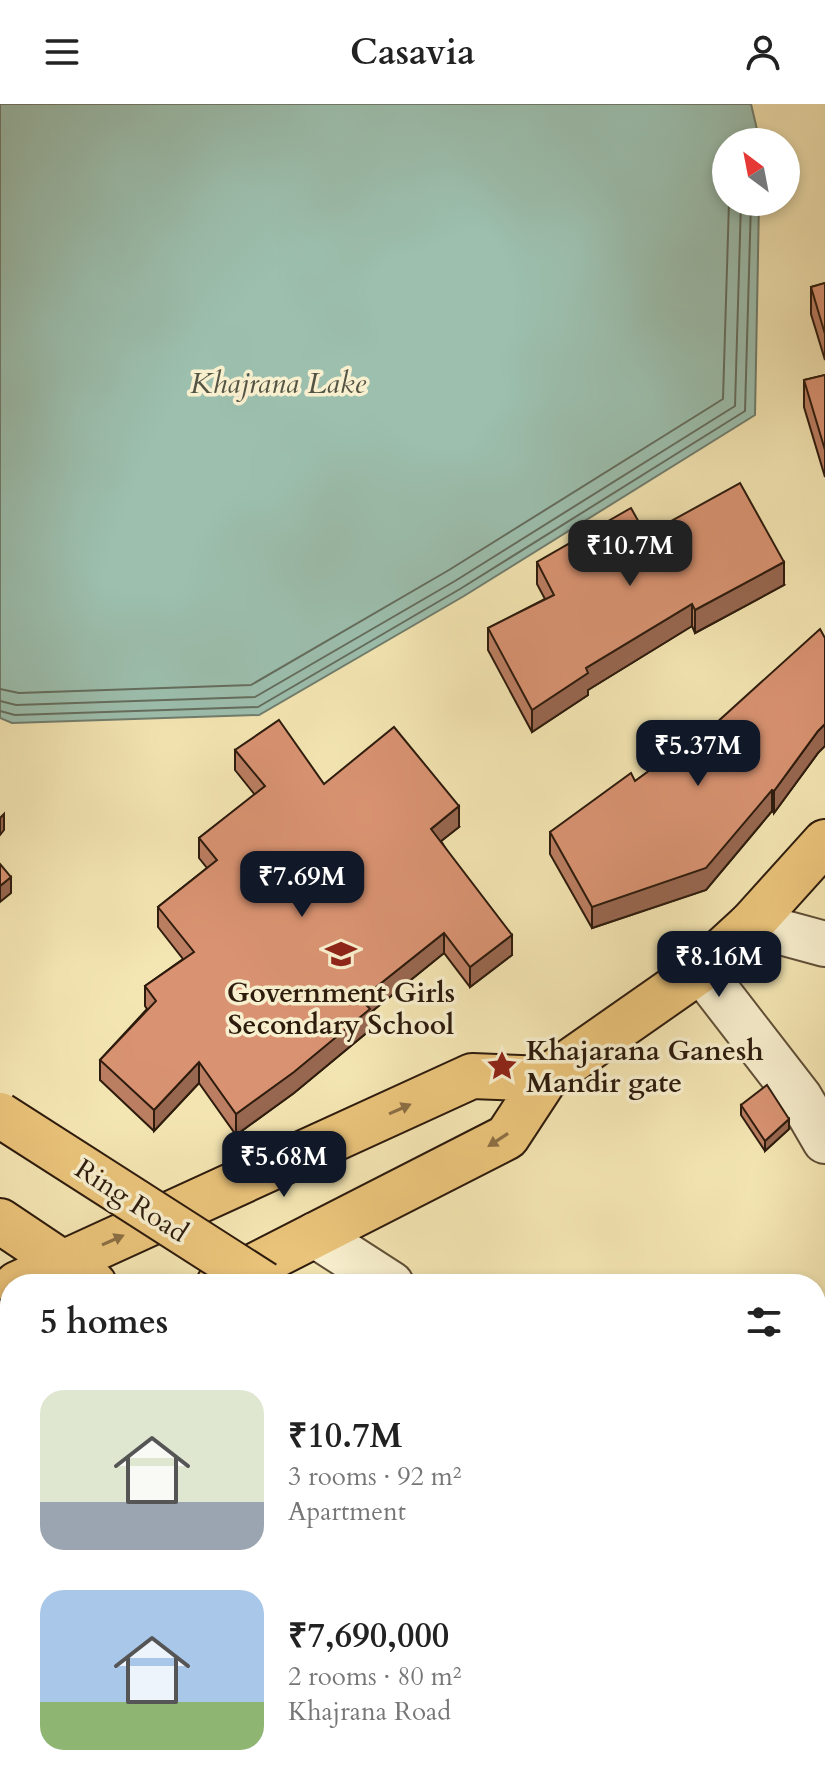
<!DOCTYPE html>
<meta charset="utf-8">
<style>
:root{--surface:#fff;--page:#f6f6f6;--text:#222;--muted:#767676;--accent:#111827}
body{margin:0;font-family:Cardo,serif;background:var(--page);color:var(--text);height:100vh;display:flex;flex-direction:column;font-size:30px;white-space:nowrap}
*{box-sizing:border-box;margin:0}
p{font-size:26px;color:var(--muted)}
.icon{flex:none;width:44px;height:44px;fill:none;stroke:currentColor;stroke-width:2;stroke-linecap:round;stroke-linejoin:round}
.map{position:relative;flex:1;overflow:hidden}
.side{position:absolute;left:0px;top:1170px;width:826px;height:512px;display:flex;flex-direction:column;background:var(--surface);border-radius:32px 32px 0 0;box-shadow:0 4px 12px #0003}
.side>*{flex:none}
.needle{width:52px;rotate:328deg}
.fabs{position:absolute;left:712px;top:24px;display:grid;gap:16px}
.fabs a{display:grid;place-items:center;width:88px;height:88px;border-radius:50%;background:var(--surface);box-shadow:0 4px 12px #0003;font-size:40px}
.price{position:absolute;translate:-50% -68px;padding:0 18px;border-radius:16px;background:var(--accent);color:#fff;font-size:26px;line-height:52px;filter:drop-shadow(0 2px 4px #0008)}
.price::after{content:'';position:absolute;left:50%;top:48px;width:24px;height:18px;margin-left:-12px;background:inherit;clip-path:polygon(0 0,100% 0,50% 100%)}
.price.on{background:#222;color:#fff}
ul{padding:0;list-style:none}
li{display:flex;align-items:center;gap:24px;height:200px;padding:0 40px}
li span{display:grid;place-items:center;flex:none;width:224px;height:160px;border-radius:24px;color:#555}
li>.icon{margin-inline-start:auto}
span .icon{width:96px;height:96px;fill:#fffc;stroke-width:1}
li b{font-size:34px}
h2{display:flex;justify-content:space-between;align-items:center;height:96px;padding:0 40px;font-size:34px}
header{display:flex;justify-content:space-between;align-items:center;height:104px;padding:0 40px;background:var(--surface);font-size:36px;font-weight:800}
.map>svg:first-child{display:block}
.green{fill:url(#green-dots);stroke:#76704c;stroke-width:2}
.water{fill:#9cbfae;stroke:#707d6e;stroke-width:2}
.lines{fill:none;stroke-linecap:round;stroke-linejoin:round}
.shore{stroke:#646d5e;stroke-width:2}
.minor-casing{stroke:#5f4e36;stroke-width:48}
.major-casing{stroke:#2d1b0d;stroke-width:48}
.minor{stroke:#f8efce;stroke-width:44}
.major{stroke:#eac37a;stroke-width:44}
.major-bridge-casing{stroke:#2d1b0d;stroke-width:48;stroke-linecap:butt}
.major-bridge{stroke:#eac37a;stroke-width:44}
.wall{fill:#bb7e62;stroke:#2d1b0d;stroke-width:2}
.shaded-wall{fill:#986750;stroke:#2d1b0d;stroke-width:2}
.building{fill:#d99372;stroke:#2d1b0d;stroke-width:2}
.oneway{fill:#8c6f44}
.labels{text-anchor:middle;stroke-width:7;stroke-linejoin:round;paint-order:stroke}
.poi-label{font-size:28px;font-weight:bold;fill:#2d1b0d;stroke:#f8efce}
.street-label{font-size:28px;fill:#2d1b0d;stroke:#f8efce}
.water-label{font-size:30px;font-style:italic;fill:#545445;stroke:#f8efce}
</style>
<header><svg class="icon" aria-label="menu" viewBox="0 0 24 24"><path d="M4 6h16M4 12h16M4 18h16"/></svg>Casavia<svg class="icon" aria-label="person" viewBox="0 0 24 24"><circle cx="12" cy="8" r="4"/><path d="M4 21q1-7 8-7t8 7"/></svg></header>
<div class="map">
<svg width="825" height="1682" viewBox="0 0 825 1682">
<defs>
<pattern id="green-dots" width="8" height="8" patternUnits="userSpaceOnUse" patternTransform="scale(2)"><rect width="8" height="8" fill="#bfc48a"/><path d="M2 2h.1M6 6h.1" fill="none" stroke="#a4a876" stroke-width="1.8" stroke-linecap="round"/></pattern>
</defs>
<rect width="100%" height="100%" fill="#f4e6b3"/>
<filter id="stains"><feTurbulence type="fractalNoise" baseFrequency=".0025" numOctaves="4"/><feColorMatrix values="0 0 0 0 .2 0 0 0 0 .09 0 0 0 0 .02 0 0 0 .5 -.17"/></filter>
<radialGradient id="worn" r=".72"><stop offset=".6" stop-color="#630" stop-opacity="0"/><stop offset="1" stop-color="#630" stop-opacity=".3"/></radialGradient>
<path class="green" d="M438,1672H548L564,1682H453Z"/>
<path class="water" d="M0,0H751L760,38H726V98H759L755,311L464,492L259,611L12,619L0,614Z"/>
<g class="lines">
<path class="shore" d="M0,585L19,589L251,581L449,466L723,295L729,98
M0,597L16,601L255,593L455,477L735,302L741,98
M0,607L15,611L258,603L460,485L745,307L751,98"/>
<defs>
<path id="minor" d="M751,820L825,840
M701,866L800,994L825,1037
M315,1131L391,1180
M816,1455L825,1461
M0,1474L10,1480
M314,1672L330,1682"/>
<path id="major" d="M0,1117L94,1180
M17,1180L472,972L545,975
M219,1180L507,1033L545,975L701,866L751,820L825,738
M0,1281L10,1287
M0,1377L10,1384
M816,1533L825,1539
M816,1628L825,1634
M461,1672L477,1682
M636,1672L652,1682"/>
</defs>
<use href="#minor" class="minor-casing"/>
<use href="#major" class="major-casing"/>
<use href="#minor" class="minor"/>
<use href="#major" class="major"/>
<defs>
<path id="major-bridge" d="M0,1011L264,1180"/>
</defs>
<use href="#major-bridge" class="major-bridge-casing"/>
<use href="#major-bridge" class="major-bridge"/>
</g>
<path class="wall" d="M825,179V256L811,210V183Z
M825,271V373L804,303V276Z
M646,431L784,481L695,529L692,522L588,586V591L532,628L488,546V524L545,495L537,480V458Z
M704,630L818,649L774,709L772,707L706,786L592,824L550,750V728L635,677Z
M235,646L324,680L459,723L441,737L512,851L470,883L444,849L370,909V926L294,989L236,1031L199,979L154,1027L100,976V956L147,905L145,902V882L183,855L158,823V803L207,764L199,754V734L255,691L235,666Z
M741,1001L789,1025L765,1047L741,1011Z
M816,1294L825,1307V1422L816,1413Z
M0,1558L10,1565V1672H66L74,1682H4L0,1679Z"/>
<path class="shaded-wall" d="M784,458V481L695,529V506Z
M692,500V522L588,586V591L532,628V606L586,564Z
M825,620V642L818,649L774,709V687L818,627Z
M772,686V707L706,786L592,824V803Z
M459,702V723L431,745V725Z
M4,710V726L0,731V714Z
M11,773V789L0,798V782Z
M444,829V849L370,909V926L294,989L236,1031V1010L361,895Z
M512,831V851L470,883V863Z
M199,958V979L154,1027V1006Z
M789,1015V1025L765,1047V1037Z"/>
<path class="building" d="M825,179V230L811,183Z
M825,271V346L804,276Z
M740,379L784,458L695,506L692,500L586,564L588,569L532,606L488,524L554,491L537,458L631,404L646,431Z
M820,525L825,534V620L818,627L774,687L772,686L706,764L592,803L550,728L631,669L635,677L702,628L704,630Z
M279,616L324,680L394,623L459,702L431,725L512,831L470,863L444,829L361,895L370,905L294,968L236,1010L199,958L154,1006L100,956L156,897L145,882L194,848L158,803L217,756L199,734L265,682L235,646Z
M0,760L11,773L0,782Z
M767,981L789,1015L765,1037L741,1001Z
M816,1294L825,1307V1405L816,1396Z
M0,1558L10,1565V1669L0,1660V1636L5,1631L0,1627Z
M14,1672H66L74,1682H24Z"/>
<defs><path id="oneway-solid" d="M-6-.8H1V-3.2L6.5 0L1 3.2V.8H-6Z" transform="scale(2)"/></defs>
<g class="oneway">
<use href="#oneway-solid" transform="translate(400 1005) rotate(-24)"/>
<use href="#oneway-solid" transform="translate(498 1036) rotate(147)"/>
<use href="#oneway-solid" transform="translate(113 1136) rotate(-24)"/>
</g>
<defs>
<symbol id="school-bare" viewBox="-9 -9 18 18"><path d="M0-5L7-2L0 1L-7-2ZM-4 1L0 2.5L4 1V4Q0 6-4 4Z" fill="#8f2418" stroke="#f8efce" stroke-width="2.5" paint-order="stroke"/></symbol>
<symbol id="sight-bare" viewBox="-9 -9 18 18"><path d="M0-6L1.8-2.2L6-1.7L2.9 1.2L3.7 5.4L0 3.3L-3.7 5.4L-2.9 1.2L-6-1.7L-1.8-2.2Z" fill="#8f2418" stroke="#f8efce" stroke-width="2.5" paint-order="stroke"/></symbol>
</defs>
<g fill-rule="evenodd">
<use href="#school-bare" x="319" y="828" width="44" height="44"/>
<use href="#sight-bare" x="480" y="940" width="44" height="44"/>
</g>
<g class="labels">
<g class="poi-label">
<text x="341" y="898">Government Girls<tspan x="341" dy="32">Secondary School</tspan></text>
<text x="526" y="956" text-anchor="start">Khajarana Ganesh<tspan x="526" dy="32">Mandir gate</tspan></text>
</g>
<g class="street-label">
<text transform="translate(132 1096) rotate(33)" y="10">Ring Road</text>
</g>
<g class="water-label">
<text x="278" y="289">Khajrana Lake</text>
</g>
</g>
<rect width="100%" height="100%" filter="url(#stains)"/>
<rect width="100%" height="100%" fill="url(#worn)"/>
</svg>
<div class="fabs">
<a><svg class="needle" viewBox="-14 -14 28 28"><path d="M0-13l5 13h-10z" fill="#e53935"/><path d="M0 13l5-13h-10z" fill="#767676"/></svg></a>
</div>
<b class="price on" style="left:630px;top:484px">₹10.7M</b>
<b class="price" style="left:698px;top:684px">₹5.37M</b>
<b class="price" style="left:302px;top:815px">₹7.69M</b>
<b class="price" style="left:719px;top:895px">₹8.16M</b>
<b class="price" style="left:284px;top:1095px">₹5.68M</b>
<section class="side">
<h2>5 homes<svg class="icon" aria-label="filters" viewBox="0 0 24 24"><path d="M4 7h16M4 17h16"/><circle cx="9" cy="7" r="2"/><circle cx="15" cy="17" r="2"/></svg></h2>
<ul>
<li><span style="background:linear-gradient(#dfe7d0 70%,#9aa5b1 0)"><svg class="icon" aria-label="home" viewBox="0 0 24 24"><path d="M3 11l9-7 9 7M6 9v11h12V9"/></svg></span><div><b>₹10.7M</b><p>3 rooms · 92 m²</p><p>Apartment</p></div></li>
<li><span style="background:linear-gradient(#a9c7e8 70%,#8fb573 0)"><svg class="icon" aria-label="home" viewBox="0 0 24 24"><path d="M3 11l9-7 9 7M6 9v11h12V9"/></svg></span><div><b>₹7,690,000</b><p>2 rooms · 80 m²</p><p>Khajrana Road</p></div></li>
</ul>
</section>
</div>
